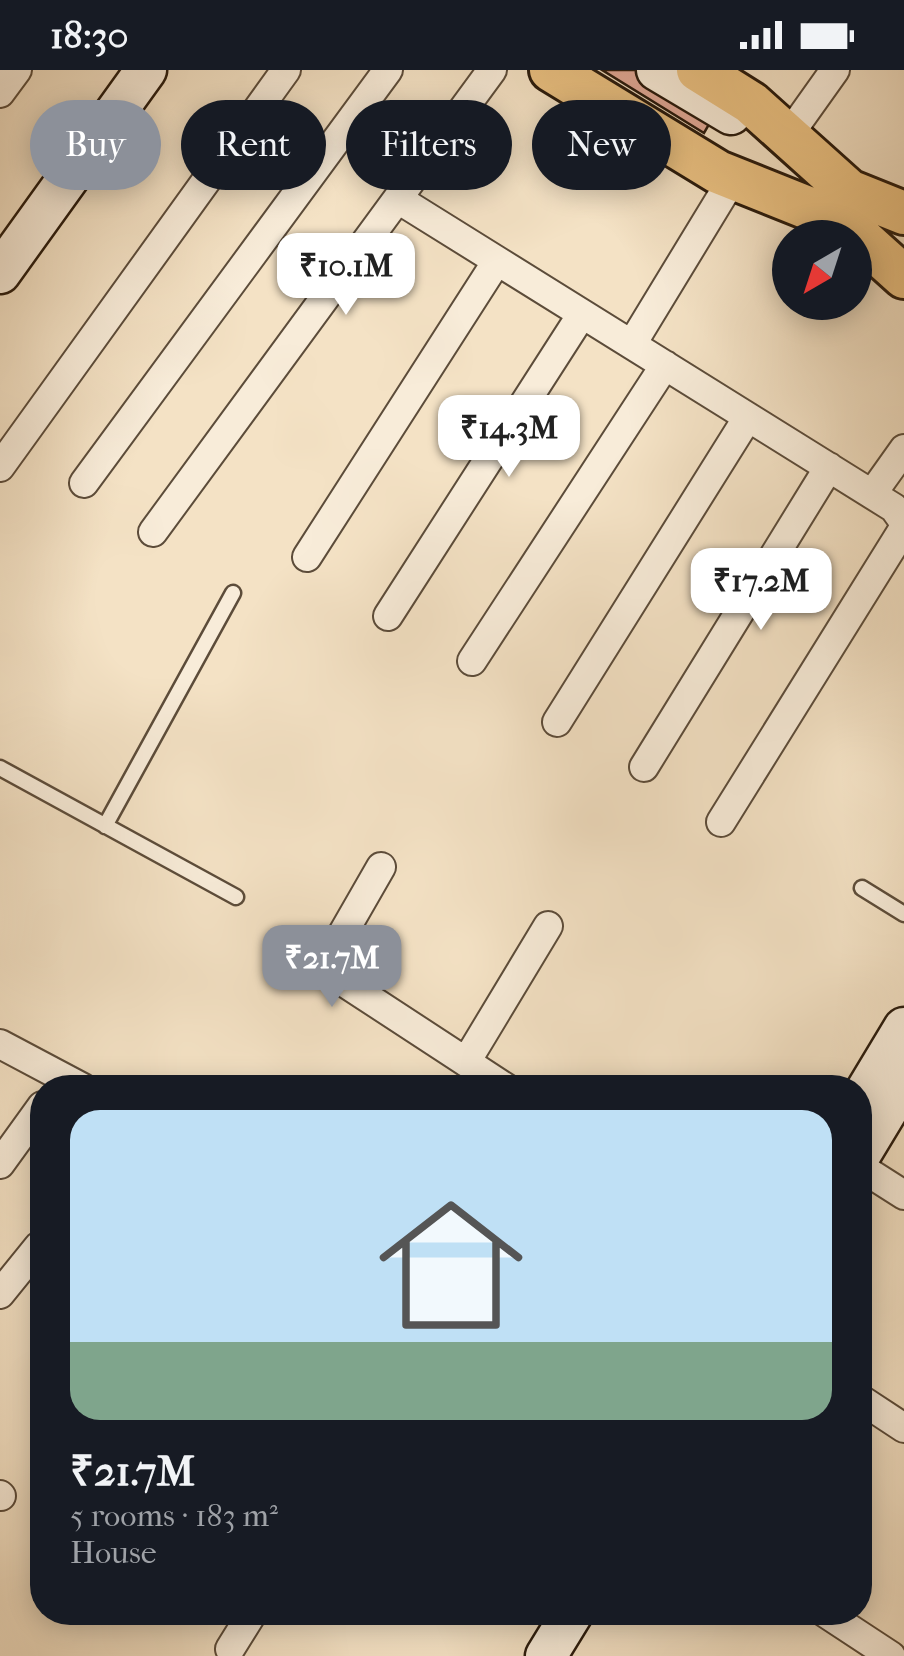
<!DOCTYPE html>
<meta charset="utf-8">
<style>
:root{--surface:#171b24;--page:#242831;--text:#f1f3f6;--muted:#9ea1a6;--line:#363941;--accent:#8c9099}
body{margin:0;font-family:"IM FELL French Canon",serif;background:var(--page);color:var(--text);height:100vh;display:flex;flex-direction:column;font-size:38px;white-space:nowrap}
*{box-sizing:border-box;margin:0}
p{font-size:32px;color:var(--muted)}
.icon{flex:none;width:55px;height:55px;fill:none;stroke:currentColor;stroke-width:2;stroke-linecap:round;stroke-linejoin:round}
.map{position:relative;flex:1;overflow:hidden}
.side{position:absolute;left:30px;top:1005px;width:842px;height:550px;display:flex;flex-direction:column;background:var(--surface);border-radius:40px;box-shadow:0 5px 25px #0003}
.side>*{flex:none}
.banner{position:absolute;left:30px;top:30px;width:845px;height:90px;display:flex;gap:20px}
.needle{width:65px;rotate:219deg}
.buttons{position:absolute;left:772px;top:150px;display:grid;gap:20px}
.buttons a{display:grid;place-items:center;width:100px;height:100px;border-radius:50%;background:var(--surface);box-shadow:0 5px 25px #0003;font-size:50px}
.price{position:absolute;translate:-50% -85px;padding:0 22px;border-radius:20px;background:#fff;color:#222;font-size:32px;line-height:65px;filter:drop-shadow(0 2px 5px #0008)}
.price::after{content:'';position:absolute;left:50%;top:60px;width:30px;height:22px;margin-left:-15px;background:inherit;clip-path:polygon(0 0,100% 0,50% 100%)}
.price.on{background:var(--accent);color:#fff}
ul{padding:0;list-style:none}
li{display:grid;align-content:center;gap:20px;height:530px;padding:0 40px}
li+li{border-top:2px solid var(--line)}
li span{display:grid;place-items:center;height:310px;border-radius:30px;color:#555}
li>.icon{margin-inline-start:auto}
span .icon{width:180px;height:180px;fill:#fffc;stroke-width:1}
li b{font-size:42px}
.pill{padding:0 35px;border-radius:45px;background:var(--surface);box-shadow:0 5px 25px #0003;font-size:35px;line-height:90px}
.pill.on{background:var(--accent);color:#fff}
.status{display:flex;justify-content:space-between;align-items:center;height:70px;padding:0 50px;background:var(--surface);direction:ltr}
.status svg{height:28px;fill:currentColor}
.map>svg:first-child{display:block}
.building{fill:#e1a997;stroke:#291a0c;stroke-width:2.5}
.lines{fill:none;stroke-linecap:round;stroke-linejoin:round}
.lane-casing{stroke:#5c4c3a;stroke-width:19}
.street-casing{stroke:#5c4c3a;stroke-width:32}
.secondary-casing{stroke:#291a0c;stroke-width:45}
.primary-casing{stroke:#291a0c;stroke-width:48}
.lane{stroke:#f8ecd9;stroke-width:14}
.street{stroke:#f8ecd9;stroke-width:28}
.secondary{stroke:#f8ecd9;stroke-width:40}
.primary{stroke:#eac182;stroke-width:42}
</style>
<div class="status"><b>18:30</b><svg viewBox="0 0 49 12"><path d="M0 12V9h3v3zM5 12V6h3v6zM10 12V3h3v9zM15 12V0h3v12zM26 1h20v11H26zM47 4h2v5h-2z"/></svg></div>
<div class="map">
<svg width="904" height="1586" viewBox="0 0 904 1586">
<rect width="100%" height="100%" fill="#f4e2c5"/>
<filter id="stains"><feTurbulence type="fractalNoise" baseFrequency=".002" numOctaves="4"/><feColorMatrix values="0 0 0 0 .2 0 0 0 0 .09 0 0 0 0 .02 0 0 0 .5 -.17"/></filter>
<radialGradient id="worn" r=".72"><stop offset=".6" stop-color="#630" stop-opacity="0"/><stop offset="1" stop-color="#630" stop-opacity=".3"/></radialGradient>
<path class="building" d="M602,0H643L715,44L704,63Z"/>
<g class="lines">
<defs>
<path id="lane" d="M0,698L236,827
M105,756L233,523
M862,818L904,844"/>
<path id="street" d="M0,23L17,0
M788,66L835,0
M398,129L894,438L904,452
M632,274L733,108
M0,397L286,0
M84,413L388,0
M872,424L904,379
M153,462L492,0
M307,487L497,191
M388,546L582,244
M472,591L665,295
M557,652L748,347
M644,697L829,397
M721,752L904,458
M381,797L327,891V901L506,1018
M0,974L83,1018
M466,992L548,856
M0,1094L42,1036
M860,1097L904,1125
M0,1224L38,1177
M860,1329L904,1358
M0,1425L1,1426
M824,1542L891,1586
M230,1579L253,1542"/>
<path id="secondary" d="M657,0L731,44
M0,203L146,0
M860,1031L904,958
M860,1085L904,1012
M546,1586L573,1542"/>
<path id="primary" d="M551,0L718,102L843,152L904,207
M698,0L751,33L849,121L904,143"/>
</defs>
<use href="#lane" class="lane-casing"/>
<use href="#street" class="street-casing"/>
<use href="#secondary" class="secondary-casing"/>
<use href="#primary" class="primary-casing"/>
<use href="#lane" class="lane"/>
<use href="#street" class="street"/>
<use href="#secondary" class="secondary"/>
<use href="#primary" class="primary"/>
</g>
<rect width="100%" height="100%" filter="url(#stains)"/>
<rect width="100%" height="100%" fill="url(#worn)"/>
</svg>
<div class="buttons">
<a><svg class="needle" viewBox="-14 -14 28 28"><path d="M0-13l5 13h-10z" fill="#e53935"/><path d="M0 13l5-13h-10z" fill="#9ea1a6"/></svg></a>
</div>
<b class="price" style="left:346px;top:248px">₹10.1M</b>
<b class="price" style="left:509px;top:410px">₹14.3M</b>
<b class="price" style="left:761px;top:563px">₹17.2M</b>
<b class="price on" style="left:332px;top:940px">₹21.7M</b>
<div class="banner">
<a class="pill on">Buy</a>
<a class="pill">Rent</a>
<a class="pill">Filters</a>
<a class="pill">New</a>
</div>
<section class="side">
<ul>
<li><span style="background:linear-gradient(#bfe0f5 75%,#7fa58c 0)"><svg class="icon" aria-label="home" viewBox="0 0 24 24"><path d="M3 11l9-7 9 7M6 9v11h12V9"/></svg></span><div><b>₹21.7M</b><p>5 rooms · 183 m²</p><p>House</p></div></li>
</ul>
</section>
</div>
